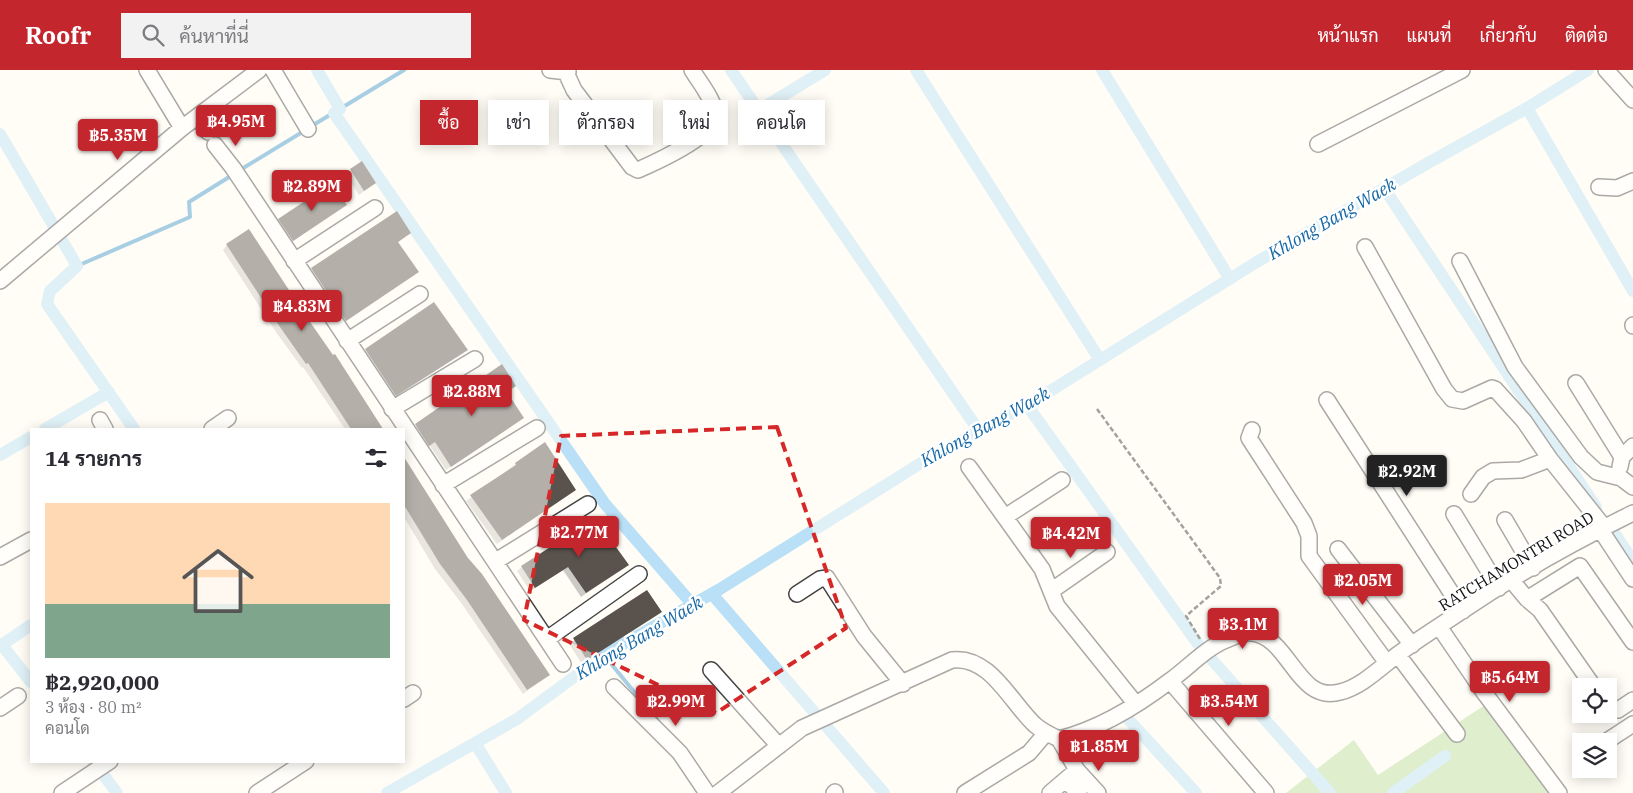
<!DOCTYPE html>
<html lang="th">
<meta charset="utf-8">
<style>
:root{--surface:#fff;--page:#f2f2f3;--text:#2b2b33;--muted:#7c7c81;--accent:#c4262e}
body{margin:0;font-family:"IBM Plex Serif",Sarabun,serif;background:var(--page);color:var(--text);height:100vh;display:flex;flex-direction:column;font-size:19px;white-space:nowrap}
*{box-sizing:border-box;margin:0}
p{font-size:16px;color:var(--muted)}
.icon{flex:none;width:28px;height:28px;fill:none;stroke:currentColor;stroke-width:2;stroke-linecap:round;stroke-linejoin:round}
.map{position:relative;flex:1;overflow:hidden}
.sheet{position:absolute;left:30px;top:358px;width:375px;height:335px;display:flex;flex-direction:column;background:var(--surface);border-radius:0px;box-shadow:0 2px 12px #0003}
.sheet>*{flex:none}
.hud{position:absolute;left:420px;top:30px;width:475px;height:45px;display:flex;gap:10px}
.tools{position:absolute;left:1572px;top:608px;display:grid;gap:10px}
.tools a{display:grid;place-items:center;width:45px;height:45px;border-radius:0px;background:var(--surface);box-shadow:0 2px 12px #0003;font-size:25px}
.price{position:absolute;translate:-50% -42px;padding:0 11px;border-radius:5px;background:var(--accent);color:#fff;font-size:16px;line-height:32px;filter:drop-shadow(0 1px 2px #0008)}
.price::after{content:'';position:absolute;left:50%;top:30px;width:15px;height:11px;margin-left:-8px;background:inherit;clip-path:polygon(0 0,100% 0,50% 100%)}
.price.active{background:#222;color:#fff}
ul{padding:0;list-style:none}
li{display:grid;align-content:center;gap:10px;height:265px;padding:0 15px}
li span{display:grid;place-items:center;height:155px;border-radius:0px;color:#555}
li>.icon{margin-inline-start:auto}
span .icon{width:90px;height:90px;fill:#fffc;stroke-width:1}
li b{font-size:21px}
h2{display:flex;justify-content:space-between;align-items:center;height:60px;padding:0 15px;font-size:21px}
.tag{padding:0 18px;border-radius:0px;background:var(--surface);box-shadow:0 2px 12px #0003;font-size:18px;line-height:45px}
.tag.active{background:var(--accent);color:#fff}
header{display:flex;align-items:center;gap:30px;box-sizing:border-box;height:70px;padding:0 25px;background:var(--accent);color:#fff}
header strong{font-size:24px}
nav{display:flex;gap:28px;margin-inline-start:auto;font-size:18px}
.search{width:350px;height:45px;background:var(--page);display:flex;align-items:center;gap:12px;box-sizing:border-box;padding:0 18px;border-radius:0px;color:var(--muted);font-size:19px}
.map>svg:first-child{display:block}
.forest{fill:#b9dc9c}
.shadow{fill:#0003}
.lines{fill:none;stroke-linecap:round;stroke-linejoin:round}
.stream{stroke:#3f96cf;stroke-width:4}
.canal{stroke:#b9e0f7;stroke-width:12}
.building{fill:#5a524d}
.minor-casing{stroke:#444;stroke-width:18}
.path{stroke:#333;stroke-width:2.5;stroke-dasharray:5 2.5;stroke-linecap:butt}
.minor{stroke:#fff;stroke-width:15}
.marked{fill:none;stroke:#d62828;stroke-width:4;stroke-dasharray:10 6;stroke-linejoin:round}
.labels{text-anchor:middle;stroke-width:5;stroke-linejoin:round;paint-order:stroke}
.street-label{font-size:16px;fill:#111;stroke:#fff}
.water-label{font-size:18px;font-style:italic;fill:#1768a6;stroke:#fff}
</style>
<header>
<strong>Roofr</strong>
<div class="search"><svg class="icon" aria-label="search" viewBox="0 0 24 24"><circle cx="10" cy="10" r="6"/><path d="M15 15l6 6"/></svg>ค้นหาที่นี่</div>
<nav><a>หน้าแรก</a><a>แผนที่</a><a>เกี่ยวกับ</a><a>ติดต่อ</a></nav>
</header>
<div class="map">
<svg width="1633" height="723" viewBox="0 0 1633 723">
<rect width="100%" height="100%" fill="#fffdf5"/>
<path class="forest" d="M1485,635L1552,723H1286L1354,670L1378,705Z"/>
<path class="shadow" d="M361,93L375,113L359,125L346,105Z
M345,135L288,175L275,155L279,150Z
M396,143L410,163L397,173L417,202L341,255L307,203Z
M227,175L333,287L335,286L383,359H345L303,297L302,298L276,262L223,180Z
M434,234L466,280L391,329L361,285Z
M501,296L515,316L506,323L522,348L446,400L430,376L424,379L411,360Z
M544,373L575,419L497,474L466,431Z
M404,389L467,489L549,605L523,624L462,534L435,499L404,447Z
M627,495L581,527L563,500L530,521L517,501L522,497Z
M647,522L660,542L582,594L569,574Z"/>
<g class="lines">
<path class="stream" d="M310,57L404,0
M240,100L304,61
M77,196L190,147L189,132L234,104
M604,585L657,650"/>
<path class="canal" d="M317,0L340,39
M731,0L979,361
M916,0L1100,290
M1102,0L1230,209
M1527,38L1633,221
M759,40L825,0
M334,43L605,434L693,535
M0,64L77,196L50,221L47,234L134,359
M1384,118L1596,437
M1027,335L1198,574L1330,723
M45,359L109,322
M0,385L31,367
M1615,464L1633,491
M712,524L884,723
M2,575L31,612
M0,576L31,555
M1127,648L1196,723
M475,673L506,723
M93,691L117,723
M387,723L517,649L604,585L720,519L929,388L1031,333L1255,193L1428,93L1527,38L1588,0
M1393,723L1445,686"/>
</g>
<path class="building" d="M362,91L376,113L364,121L350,99Z
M332,113L347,135L293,171L278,149Z
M397,141L411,163L398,172L419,202L346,251L311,198Z
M249,159L308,249L333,285L335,284L383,359H351L308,293L306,294L280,257L226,174Z
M434,232L468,280L396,326L365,279Z
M502,294L516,316L507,322L524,348L451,397L435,372L429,376L415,354Z
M545,372L576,420L502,470L470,425L516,395L515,393Z
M404,387L468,488L482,504L550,605L527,620L467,530L440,494L404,435Z
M595,448L629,495L586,523L568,497L535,518L521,496Z
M647,520L662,542L587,590L573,568Z"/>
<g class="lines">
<defs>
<path id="minor" d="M147,0L182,58
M273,0L308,59
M550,0L568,2
M567,0L568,7L574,20L632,97L638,100C654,93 718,64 716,45C714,30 700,13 692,0
M1606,0L1633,30
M198,46L208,62
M1318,74L1462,0
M215,75L233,98L563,594
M1599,117L1617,118L1633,111
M1365,177L1444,319L1452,329L1463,331L1492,318L1495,319L1524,351L1550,389L1604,457
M294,191L375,138
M1460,191L1515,297L1581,387L1597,402L1621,408L1633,417
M0,211L182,58L259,0
M1633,255V256
M347,271L420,224
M1576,313L1622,387
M1327,330L1463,541
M392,339L475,289
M100,350L105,359
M212,359L228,348
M1252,360L1249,368L1304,453L1309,466V486L1387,593
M969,397L1042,499L1057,536L1135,633
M1620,397L1622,387L1633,376
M443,415L537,358
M1471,424L1483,407L1493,401L1521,400L1550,389
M1454,444L1499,518
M1005,447L1062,410
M1505,450L1533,498
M1600,459L1633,509
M1338,479L1412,575
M0,487L31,470
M496,491L588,434
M1512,511L1527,529L1540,540L1593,616
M1051,521L1107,482
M797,524L820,509L827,508L864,566L903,614
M1527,529L1580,496L1633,572
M1440,558L1483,621L1559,723
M547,569L639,504
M1398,585L1457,664
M711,600L779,676
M1170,611L1266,723
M614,617L680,683L707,723
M404,629L413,623
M0,638L18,626
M1609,638L1618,640L1633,630
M1059,669L1077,700L1098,723
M1607,671L1633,654
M1066,711L1079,723
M62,723L110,691
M257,723L306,691
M718,723L802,658L952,590C990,585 1011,633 1035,655C1042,661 1050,665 1059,669C1100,659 1137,636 1171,610C1189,597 1206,578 1226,570C1233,567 1245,562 1252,563C1290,567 1297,634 1340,622C1361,617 1380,598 1397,585C1417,570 1441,555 1462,541C1515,505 1576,471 1633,443
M834,723L835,722
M965,723L1029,683L1046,663
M1050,723L1077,700"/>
</defs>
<use href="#minor" class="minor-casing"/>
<path class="path" d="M1097,339L1220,508L1221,516L1186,546L1200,569"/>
<use href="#minor" class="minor"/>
</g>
<path d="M0 0H1633V723H0ZM777,357L846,558L716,643L524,550L561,366Z" fill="#fffdf5" fill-opacity=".55" fill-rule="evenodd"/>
<path class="marked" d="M777,357L846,558L716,643L524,550L561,366Z"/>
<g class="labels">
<g class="street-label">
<text transform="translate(1516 491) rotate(-31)" y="6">RATCHAMONTRI ROAD</text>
</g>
<g class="water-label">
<text transform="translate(1332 149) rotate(-30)" y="6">Khlong Bang Waek</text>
<text transform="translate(985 357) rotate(-29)" y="6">Khlong Bang Waek</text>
<text transform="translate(639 568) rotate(-31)" y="6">Khlong Bang Waek</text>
</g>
</g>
</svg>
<div class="tools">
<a><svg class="icon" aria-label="locate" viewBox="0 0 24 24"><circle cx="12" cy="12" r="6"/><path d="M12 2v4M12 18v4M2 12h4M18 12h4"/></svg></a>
<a><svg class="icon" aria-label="layers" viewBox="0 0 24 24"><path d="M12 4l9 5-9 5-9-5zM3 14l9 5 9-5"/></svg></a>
</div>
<b class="price" style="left:236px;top:77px">฿4.95M</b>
<b class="price" style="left:118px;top:91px">฿5.35M</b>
<b class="price" style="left:312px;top:142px">฿2.89M</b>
<b class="price" style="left:302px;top:262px">฿4.83M</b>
<b class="price" style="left:472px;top:347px">฿2.88M</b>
<b class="price active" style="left:1407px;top:427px">฿2.92M</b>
<b class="price" style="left:579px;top:488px">฿2.77M</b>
<b class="price" style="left:1071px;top:489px">฿4.42M</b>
<b class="price" style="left:1363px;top:536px">฿2.05M</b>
<b class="price" style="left:1243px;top:580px">฿3.1M</b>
<b class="price" style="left:1510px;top:633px">฿5.64M</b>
<b class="price" style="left:676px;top:657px">฿2.99M</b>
<b class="price" style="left:1229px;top:657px">฿3.54M</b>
<b class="price" style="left:1099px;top:702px">฿1.85M</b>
<div class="hud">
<a class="tag active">ซื้อ</a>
<a class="tag">เช่า</a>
<a class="tag">ตัวกรอง</a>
<a class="tag">ใหม่</a>
<a class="tag">คอนโด</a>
</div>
<section class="sheet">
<h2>14 รายการ<svg class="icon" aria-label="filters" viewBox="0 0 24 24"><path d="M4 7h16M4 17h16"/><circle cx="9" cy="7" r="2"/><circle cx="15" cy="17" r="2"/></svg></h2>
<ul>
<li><span style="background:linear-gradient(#ffd9b3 65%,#7fa58c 0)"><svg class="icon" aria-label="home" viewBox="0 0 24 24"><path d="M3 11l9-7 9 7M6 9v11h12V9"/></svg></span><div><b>฿2,920,000</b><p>3 ห้อง · 80 m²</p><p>คอนโด</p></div></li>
</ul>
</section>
</div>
